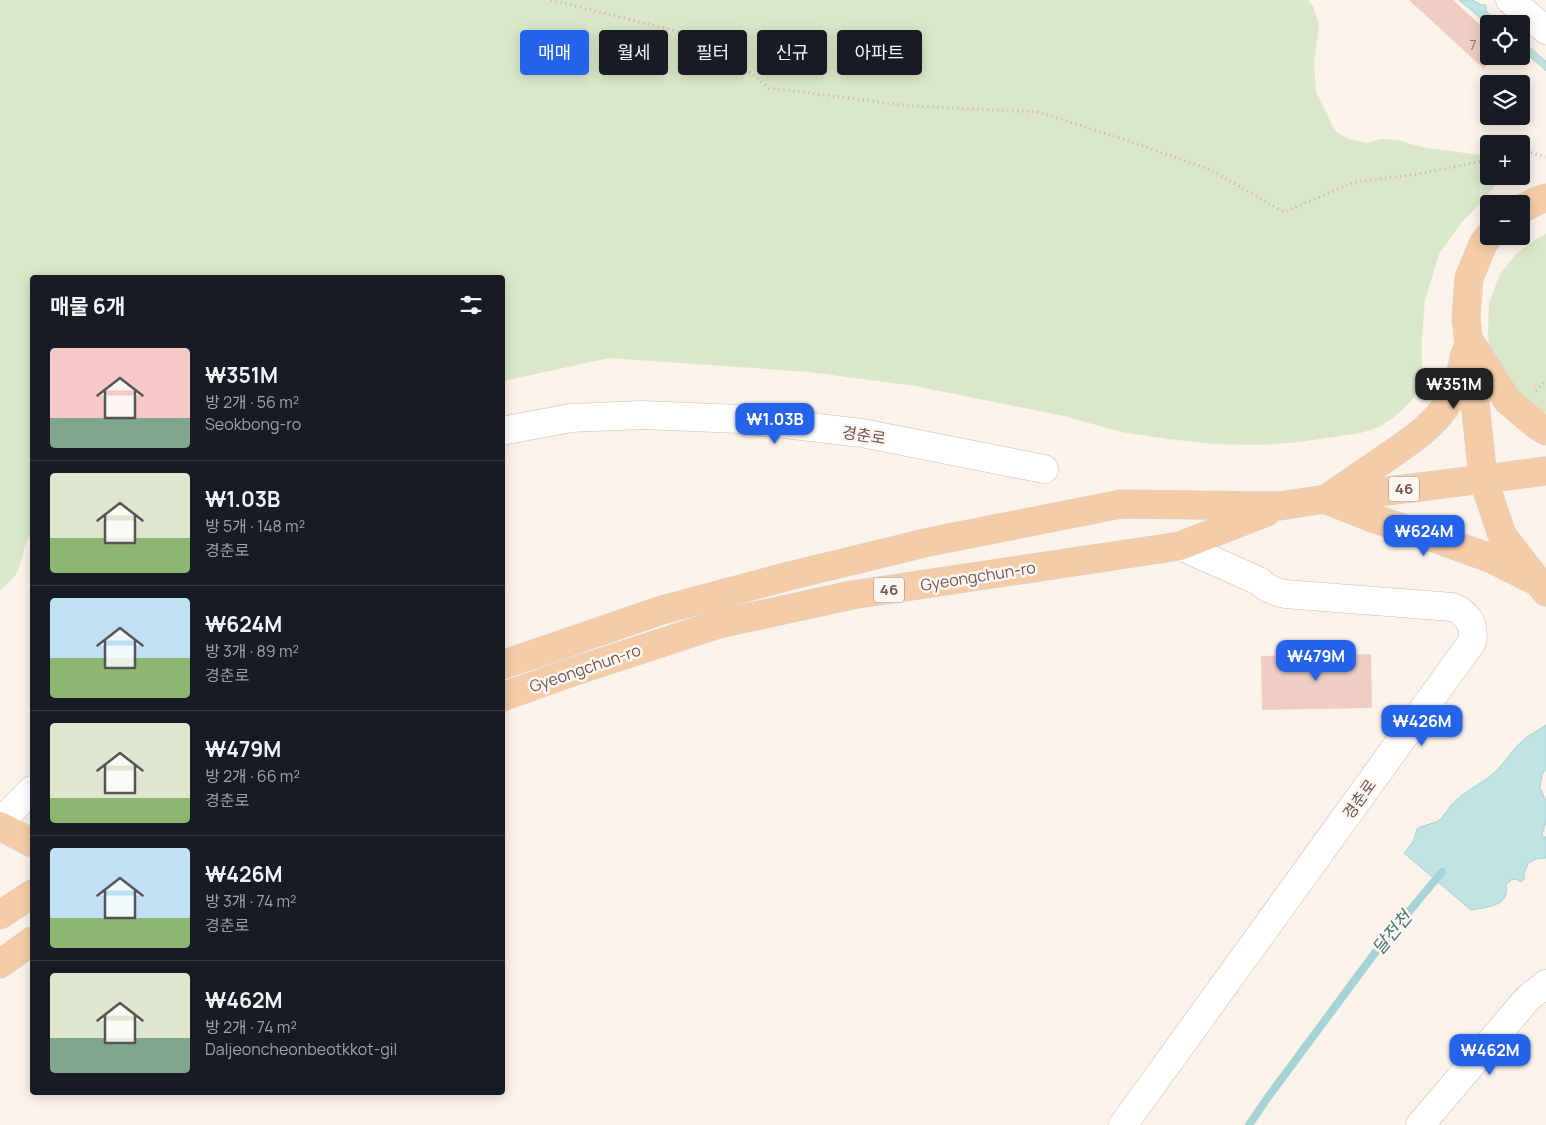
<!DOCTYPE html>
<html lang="ko">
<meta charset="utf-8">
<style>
:root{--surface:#171b24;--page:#242831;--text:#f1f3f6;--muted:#9ea1a6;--line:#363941;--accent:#2563eb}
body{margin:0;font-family:Manrope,"Noto Sans KR",sans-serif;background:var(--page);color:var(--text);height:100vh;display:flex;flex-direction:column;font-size:19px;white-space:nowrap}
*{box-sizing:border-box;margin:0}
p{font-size:16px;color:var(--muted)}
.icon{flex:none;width:28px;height:28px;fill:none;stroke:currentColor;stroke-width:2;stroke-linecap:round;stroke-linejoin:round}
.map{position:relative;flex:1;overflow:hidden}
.sheet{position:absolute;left:30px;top:275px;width:475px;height:820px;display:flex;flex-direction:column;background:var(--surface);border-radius:5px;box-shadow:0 2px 12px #0003}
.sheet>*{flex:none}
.hud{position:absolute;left:520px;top:30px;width:475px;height:45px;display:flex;gap:10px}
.tools{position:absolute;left:1480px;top:15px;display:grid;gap:10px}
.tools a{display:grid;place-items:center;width:50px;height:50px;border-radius:5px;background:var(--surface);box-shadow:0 2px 12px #0003;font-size:25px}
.price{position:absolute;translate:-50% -42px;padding:0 11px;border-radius:10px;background:var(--accent);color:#fff;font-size:16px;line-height:32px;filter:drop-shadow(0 1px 2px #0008)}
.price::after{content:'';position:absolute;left:50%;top:30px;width:15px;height:11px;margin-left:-8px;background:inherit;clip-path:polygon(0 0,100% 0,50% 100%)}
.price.active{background:#222;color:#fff}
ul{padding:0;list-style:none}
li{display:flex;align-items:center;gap:15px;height:125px;padding:0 20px}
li+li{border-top:1px solid var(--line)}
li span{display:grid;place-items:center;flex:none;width:140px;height:100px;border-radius:5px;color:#555}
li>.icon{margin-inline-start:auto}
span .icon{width:60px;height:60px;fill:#fffc;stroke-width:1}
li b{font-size:21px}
h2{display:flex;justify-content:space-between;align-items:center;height:60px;padding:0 20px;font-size:21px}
.pill{padding:0 18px;border-radius:5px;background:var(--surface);box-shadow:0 2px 12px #0003;font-size:18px;line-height:45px}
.pill.active{background:var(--accent);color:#fff}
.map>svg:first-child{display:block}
.green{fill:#dae8c9}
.water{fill:#bfe4e3;stroke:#a6d4d5}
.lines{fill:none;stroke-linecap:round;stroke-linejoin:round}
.stream{stroke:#a6d4d5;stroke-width:8}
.building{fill:#eecec3}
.minor-casing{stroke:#cfbbb3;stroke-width:29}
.major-casing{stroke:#d8d0ce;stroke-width:29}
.path{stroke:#d4b1a6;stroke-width:3;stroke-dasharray:1 4;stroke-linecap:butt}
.minor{stroke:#fff;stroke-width:28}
.major{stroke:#f4cca8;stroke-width:28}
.labels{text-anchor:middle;stroke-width:5;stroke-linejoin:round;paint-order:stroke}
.number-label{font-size:14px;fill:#92746c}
.shield{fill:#fef6f0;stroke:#9d867f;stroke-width:1}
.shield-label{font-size:15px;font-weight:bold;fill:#74564f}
.street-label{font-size:16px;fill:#74564f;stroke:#fef6f0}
.water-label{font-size:18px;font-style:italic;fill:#437778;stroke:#fef6f0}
</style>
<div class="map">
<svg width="1546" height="1125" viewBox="0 0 1546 1125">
<rect width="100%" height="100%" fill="#fbf2ea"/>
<path class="green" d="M0,0H1308L1314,8L1319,26L1314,63L1316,92L1335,131L1349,139L1367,143L1381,139L1398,140L1421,147L1487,156L1489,158V176H1498L1495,186L1485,198L1461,223L1439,254L1425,300L1422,339V376L1413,399L1398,414L1381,426L1361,433L1299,442L1259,445L1213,444L1168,439L1121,432L1064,416L915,386L809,372L609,358L503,381L502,278H32V534C22,542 24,559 18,570C15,578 6,585 0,591Z
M1546,234V413L1524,405L1491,365L1488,334L1489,303L1500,274L1516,254L1539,237Z"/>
<path class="water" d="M1459,0H1472L1482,5H1486V11L1500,24L1489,25Z
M1521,40C1524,46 1527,45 1532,49C1537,53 1541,58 1546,61V71C1539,63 1529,57 1521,49Z
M1546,725V768L1542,775L1540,788L1546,801V821L1542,834L1543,837H1546V858L1536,859L1528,863L1524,874V879L1521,882L1516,879L1511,880L1506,885C1506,888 1507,891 1506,894C1503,907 1482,908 1471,910L1404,853L1413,842L1417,829L1420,827L1436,822L1441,819L1452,804L1462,795L1488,778L1498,769L1517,746L1527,737Z"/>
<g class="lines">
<path class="stream" d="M1249,1125L1266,1100L1377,950L1442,872"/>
</g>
<path class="building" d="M1409,0H1453L1489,33V56H1495L1484,69Z
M1371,654L1372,708L1262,710L1261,656Z"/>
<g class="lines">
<defs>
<path id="minor" d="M1510,0L1546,30
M502,431L571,418L641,415L740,419L862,433L1044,469
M0,822L32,790
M1123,1125L1472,642C1475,626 1468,612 1452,607L1285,594C1274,591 1267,589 1259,581L1180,546
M1420,1125L1528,998L1546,984"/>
<path id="major" d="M1521,209L1537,201L1546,198
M1489,236L1483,244L1469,278L1466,318L1483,478L1502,535L1546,592
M1472,345L1507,400L1535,424L1546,431
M1329,497C1347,485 1365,472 1383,460C1406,444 1434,427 1449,401C1457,387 1462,371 1465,354
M1327,500L1375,519L1434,538L1490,558L1534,580
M502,665L662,610L789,576L929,542L1121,504L1280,506L1325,499L1546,471
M502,697L572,672L719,624L852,595L1180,546L1267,512
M0,826L32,843
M0,915L32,894
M0,964L32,941"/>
</defs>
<use href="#minor" class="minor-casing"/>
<use href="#major" class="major-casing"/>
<path class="path" d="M551,0L712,40L769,88L911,106L1038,112L1126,140L1211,170L1284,212L1355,182L1417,174L1489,160
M1521,155L1531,153L1546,157
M1536,391L1546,381"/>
<use href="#minor" class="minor"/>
<use href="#major" class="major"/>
</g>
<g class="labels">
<g class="number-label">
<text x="1473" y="50">7</text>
</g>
<g class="shield">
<rect x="1389" y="476.5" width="30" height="25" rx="4"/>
<rect x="874" y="577.5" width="30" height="25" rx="4"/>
</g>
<g class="shield-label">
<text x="1404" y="494">46</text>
<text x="889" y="595">46</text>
</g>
<g class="street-label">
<text transform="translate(864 435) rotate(9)" y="6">경춘로</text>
<text transform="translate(978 576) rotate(-9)" y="6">Gyeongchun-ro</text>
<text transform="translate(585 668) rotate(-19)" y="6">Gyeongchun-ro</text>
<text transform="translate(1359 799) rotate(-54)" y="6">경춘로</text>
</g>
<g class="water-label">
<text transform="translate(1392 933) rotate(-50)" y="6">달전천</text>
</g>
</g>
</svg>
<div class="tools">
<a><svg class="icon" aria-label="locate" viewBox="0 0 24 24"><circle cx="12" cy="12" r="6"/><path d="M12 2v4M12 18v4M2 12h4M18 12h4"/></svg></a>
<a><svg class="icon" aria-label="layers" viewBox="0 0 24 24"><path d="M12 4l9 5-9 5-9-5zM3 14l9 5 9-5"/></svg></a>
<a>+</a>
<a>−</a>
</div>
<b class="price active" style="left:1454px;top:410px">₩351M</b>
<b class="price" style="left:775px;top:445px">₩1.03B</b>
<b class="price" style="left:1424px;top:557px">₩624M</b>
<b class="price" style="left:1316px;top:682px">₩479M</b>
<b class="price" style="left:1422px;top:747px">₩426M</b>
<b class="price" style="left:1490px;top:1076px">₩462M</b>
<div class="hud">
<a class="pill active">매매</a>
<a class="pill">월세</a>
<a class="pill">필터</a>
<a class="pill">신규</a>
<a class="pill">아파트</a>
</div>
<section class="sheet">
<h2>매물 6개<svg class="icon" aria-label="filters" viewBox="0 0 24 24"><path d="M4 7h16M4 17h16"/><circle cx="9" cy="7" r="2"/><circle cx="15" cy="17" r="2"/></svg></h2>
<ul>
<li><span style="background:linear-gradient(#f6c9c9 70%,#7fa58c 0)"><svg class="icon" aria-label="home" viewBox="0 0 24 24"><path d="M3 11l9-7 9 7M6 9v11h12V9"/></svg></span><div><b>₩351M</b><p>방 2개 · 56 m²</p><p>Seokbong-ro</p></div></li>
<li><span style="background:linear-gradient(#dfe7d0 65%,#8fb573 0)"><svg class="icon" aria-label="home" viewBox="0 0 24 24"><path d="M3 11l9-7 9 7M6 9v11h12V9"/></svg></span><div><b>₩1.03B</b><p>방 5개 · 148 m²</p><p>경춘로</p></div></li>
<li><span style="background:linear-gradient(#bfe0f5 60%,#8fb573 0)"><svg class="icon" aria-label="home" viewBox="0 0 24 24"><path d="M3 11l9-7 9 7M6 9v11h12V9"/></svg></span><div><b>₩624M</b><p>방 3개 · 89 m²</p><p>경춘로</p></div></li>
<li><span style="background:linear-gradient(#dfe7d0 75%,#8fb573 0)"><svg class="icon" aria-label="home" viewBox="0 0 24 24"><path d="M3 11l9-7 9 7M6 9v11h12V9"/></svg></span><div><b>₩479M</b><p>방 2개 · 66 m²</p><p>경춘로</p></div></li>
<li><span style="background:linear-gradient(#bfe0f5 70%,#8fb573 0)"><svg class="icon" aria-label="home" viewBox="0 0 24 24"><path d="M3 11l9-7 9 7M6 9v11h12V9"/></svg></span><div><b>₩426M</b><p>방 3개 · 74 m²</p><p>경춘로</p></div></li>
<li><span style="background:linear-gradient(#dfe7d0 65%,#7fa58c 0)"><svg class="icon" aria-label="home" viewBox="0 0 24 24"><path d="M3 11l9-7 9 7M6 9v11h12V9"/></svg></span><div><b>₩462M</b><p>방 2개 · 74 m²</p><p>Daljeoncheonbeotkkot-gil</p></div></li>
</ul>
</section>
</div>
